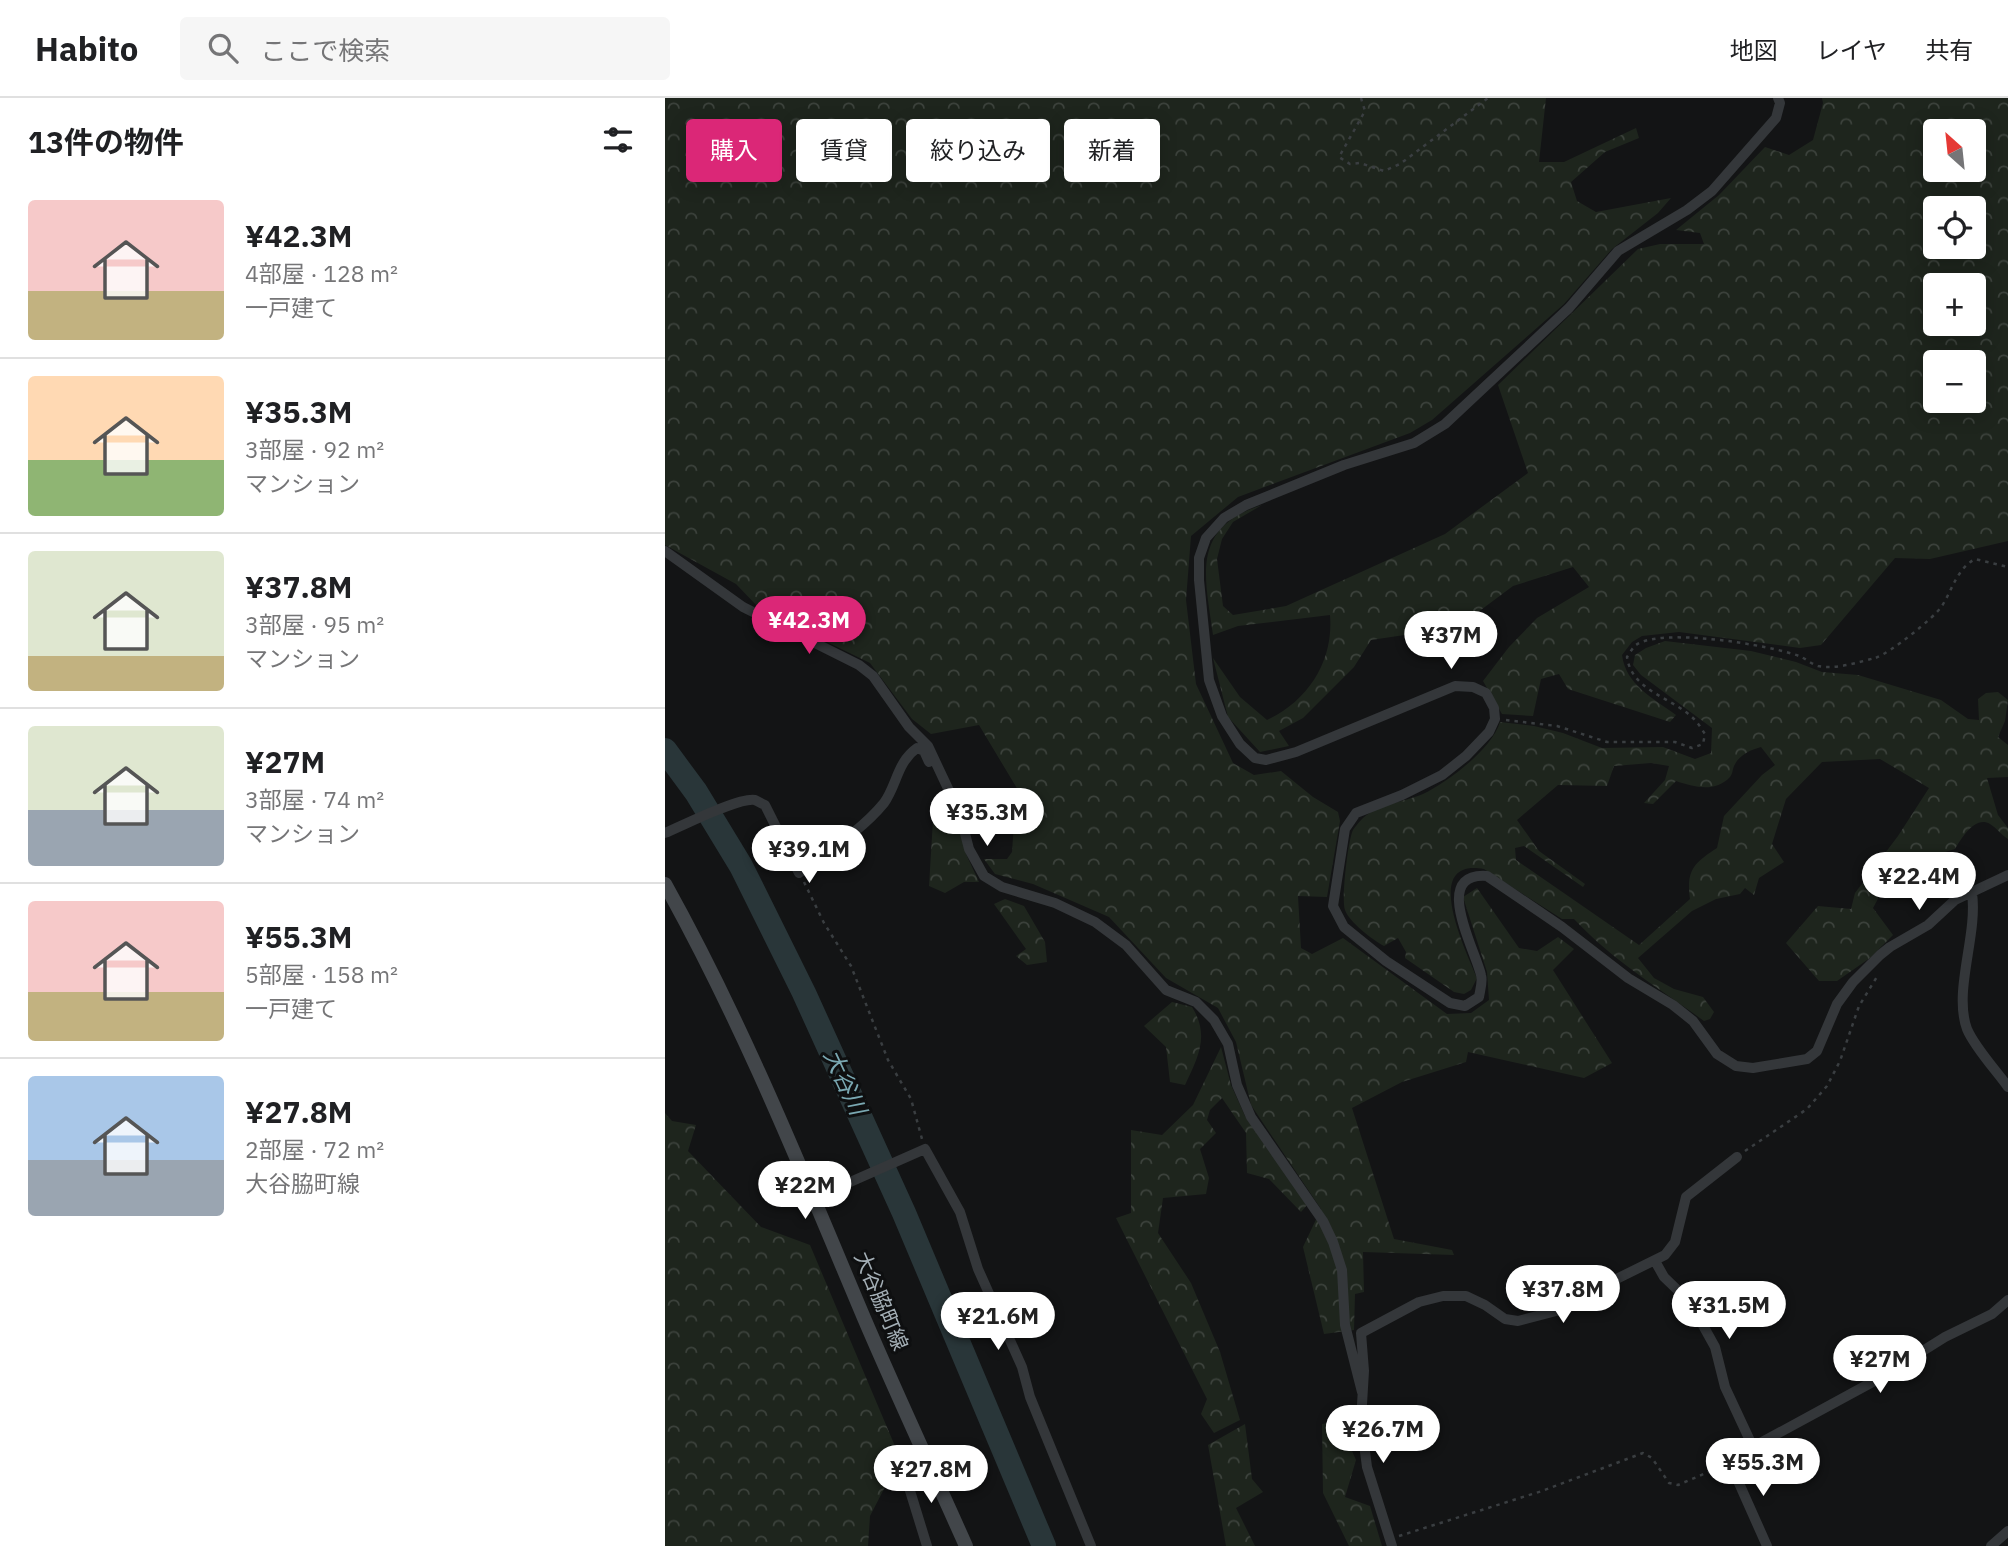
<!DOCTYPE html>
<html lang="ja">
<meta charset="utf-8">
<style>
:root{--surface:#fff;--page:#f6f6f6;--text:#202124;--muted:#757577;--line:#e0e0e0;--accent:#db2777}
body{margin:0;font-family:"IBM Plex Sans","Noto Sans JP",sans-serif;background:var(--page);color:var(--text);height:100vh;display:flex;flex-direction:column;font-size:26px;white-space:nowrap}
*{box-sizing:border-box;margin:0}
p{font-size:23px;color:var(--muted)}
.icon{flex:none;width:38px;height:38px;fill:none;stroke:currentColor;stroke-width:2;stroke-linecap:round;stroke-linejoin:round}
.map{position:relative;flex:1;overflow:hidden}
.sheet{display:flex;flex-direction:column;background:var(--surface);width:665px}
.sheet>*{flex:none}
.guide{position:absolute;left:21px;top:21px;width:665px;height:63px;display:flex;gap:14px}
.needle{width:46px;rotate:333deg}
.fabs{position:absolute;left:1258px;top:21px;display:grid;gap:14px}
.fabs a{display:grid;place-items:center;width:63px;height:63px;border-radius:7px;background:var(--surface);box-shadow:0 4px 18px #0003;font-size:35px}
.price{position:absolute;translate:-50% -60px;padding:0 16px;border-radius:24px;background:#fff;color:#222;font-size:23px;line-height:46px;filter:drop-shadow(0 2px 4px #0008)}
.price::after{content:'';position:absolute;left:50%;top:42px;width:21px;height:16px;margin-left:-10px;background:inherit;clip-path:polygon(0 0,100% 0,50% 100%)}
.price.active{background:var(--accent);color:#fff}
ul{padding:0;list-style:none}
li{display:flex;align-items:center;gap:21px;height:175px;padding:0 28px}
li+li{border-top:2px solid var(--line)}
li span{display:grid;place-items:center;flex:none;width:196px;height:140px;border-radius:7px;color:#555}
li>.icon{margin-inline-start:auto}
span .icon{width:84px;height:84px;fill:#fffc;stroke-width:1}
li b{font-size:30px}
h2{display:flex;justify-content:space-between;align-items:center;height:84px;padding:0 28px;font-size:30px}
.chip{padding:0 24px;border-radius:7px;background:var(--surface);box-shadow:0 4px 18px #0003;font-size:24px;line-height:63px}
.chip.active{background:var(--accent);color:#fff}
header{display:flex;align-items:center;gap:42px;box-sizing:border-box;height:98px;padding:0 35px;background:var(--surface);border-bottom:2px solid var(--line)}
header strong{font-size:33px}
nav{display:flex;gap:38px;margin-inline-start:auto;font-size:24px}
.search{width:490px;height:63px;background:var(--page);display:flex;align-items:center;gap:18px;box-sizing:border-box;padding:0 24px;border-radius:7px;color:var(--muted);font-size:26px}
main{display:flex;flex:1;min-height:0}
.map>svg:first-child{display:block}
.forest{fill:url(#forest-crowns);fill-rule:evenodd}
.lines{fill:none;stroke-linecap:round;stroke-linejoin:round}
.river{stroke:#293639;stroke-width:24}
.path{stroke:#3a3e41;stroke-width:2.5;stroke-dasharray:3.5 5;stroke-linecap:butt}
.minor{stroke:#34373a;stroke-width:10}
.secondary{stroke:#42464a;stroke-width:14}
.labels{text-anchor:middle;stroke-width:6;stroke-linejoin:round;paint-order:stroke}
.street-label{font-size:21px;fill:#a4afb6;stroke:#0e0f10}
.water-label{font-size:23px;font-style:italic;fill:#7aa8b2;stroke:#0e0f10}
</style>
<header>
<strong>Habito</strong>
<div class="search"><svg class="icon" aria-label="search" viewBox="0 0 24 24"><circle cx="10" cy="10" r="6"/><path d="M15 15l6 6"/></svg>ここで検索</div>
<nav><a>地図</a><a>レイヤ</a><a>共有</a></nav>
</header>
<main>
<section class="sheet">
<h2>13件の物件<svg class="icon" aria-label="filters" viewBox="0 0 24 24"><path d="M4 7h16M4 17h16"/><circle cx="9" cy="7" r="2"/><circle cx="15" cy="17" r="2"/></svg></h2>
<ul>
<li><span style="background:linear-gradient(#f6c9c9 65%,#c2b280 0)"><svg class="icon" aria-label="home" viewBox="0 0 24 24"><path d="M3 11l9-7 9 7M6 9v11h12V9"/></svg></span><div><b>¥42.3M</b><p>4部屋 · 128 m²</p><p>一戸建て</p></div></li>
<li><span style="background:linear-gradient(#ffd9b3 60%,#8fb573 0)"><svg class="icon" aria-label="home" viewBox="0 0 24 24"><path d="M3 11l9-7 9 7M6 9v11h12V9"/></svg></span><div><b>¥35.3M</b><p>3部屋 · 92 m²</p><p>マンション</p></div></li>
<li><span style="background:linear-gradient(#dfe7d0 75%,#c2b280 0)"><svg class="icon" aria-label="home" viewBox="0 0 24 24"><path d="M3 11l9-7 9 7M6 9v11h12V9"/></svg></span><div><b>¥37.8M</b><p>3部屋 · 95 m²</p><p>マンション</p></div></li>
<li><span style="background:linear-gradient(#dfe7d0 60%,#9aa5b1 0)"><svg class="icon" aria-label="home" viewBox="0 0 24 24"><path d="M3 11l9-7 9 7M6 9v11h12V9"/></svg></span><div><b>¥27M</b><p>3部屋 · 74 m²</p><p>マンション</p></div></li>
<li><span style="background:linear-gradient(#f6c9c9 65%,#c2b280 0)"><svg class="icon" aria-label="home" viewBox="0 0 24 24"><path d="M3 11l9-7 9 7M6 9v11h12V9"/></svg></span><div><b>¥55.3M</b><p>5部屋 · 158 m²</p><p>一戸建て</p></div></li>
<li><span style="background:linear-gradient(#a9c7e8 60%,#9aa5b1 0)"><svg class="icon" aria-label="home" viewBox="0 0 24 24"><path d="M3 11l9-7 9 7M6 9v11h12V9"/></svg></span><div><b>¥27.8M</b><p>2部屋 · 72 m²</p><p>大谷脇町線</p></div></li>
</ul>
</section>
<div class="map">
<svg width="1343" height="1448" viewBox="0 0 1343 1448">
<defs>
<pattern id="forest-crowns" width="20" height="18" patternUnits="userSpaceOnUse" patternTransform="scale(1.75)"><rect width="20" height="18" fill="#1e251d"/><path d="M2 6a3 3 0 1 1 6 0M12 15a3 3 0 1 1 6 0" fill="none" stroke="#3c423c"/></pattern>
</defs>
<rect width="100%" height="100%" fill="#131415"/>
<path class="forest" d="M0,0H881L874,64H899L971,30L974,40L940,54L906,84L912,103L931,114L1006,100L993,115L947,151L899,206L767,322L745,335L573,399L526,438L521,502L531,586L568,665L589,677L616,673L648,699L673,714L675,723L662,799L633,798L636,850L647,856L678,840L782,916L806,915L824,902L822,874L798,799L812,790L854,850L872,853L893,839L909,851L888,872L947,965L919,980L803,954L801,964L737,984L687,1010L729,1141L787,1152L789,1157L698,1154L699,1194L690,1196L689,1232L659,1236L638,1149L656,1111L586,1007L571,944L553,910L501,880L444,819L368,786L330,776L319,761H342L347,754L349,725L362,707L314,627L266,636L247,621L205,565L95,511L71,486L0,447Z
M1157,0H1343V443L1265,461L1230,460L1156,547L1135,550L1014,534L977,538L967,544L957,557C961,587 988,600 1011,617L1005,624L903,591L894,576L876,581L868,618L837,616L818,583L844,549L872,520L924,489L908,469L848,488L793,529L706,542L689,569L638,620L614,633L624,648L595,654L563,619L548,560L575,599L602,622C643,603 669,563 665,517L573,528L548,537C540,478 525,430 597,407L568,424L557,441L552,461L558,508L568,517L621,508L780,436L863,375L833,287L973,151L995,146H1039L1035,135L1011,132L1054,97L1100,49L1124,57L1148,42L1158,5ZM1270,33H1309V72H1270ZM1270,110H1309V149H1270ZM1270,187H1309V226H1270ZM1270,264H1309V303H1270Z
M1000,543L1086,553L1131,564L1157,574L1193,577L1276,602L1303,621L1314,622L1313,601L1321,595L1333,594L1343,602L1340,623L1333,639L1343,647V679L1322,680L1333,717L1343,730V741C1336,737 1332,730 1325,726C1310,717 1296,741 1290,751L1251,763L1230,789L1215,797L1208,810L1228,837L1205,860L1172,883H1154L1121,845L1153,808L1186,811L1190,795L1233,738L1264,690L1215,661L1157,664L1121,701L1107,746L1119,764L1094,780L1089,797L1080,790L1075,796L1051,801L1027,813L973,860L989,880L1009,891L1038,899L1049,914L1045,921L1039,923C994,890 947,862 909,821H897L819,771C755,759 801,853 812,880L806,892L799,896L789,894L740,860L741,854L733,840L719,848C708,842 684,824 680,812C676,802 683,742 688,732C690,729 695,723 698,720C714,706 739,704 758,696C783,684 827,651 835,624L869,628L898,635L937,650L998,649L1030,661L1046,655L1047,630L976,577L968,567L970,557L981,550ZM1096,649L1110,667L1097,677L1059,718L1052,750C1029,765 1021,772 1025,801L974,847L851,762L850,750L859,748L918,789L920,786L874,753L852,722L893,687L942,688L949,668L986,665L1004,668L1000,682L979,705L988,706L1011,683C1029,689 1050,695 1065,679C1068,675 1067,673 1069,668C1074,657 1085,652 1096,649Z
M279,711L291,717L301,756L314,784H299L280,795L264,788L268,722Z
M340,801L359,808L380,844L382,864L362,867L351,858L361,851L329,806Z
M507,904L527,909C545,938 533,959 520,987L505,984L501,949L479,928Z
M556,949L566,987L580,1018L642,1107L636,1114L604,1081L582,1075L581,1035L557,1000L545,1012L542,1022L551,1035L535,1051L544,1080L541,1096L498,1100L493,1135L526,1185L555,1254L575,1322L549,1335L536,1316L542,1301L451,1120L466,1115V1032L497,1037L528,1007Z
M0,1015L7,1023L31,1027L23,1053L96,1129L145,1147L235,1360L205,1418L203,1448H0Z
M674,1323L691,1362L680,1399L705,1408L717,1448H684L658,1395L657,1326Z
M580,1326L587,1381L598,1394L571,1410L590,1448H561L543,1347Z"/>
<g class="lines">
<path class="river" d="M0,652L31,694L76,768L139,895L239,1115L379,1448"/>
<path class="path" d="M696,0L700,13L674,59L685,66L695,65L719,73L735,66L823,0
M841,622L892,628L942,644H1010L1027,650L1038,646L1040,636C1037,632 1034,626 1030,622C1008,599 967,594 962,559C964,556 968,549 971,547C996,529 1105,547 1134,558C1140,560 1146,566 1153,568C1170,572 1194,564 1210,560C1224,556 1269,520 1277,508C1288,490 1292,471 1310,461L1343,469
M139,784L159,825L186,868L223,962L246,1001L257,1041
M1080,1053L1142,1011L1162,988L1175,963L1194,908L1213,877
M734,1438L877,1393L978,1355L987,1360L1004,1385L1013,1387L1055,1369"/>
<path class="minor" d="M1113,0L1115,5L1111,20L1047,93L1022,112L953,153L904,210L780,326L749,345L679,367L581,407L559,420L541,440L534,460V482L544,582L557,618L575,646L590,660L601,662L631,654L790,588L808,589L821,595L829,610L830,621L824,634L801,658L777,677L737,697L691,715L680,731L668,808L679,829L721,863L785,905L800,908L814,899C815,892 818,884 816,877C810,851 766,774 822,778L897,829L963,880L1008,907L1028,923L1052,956L1071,968L1088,970L1142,961L1152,953L1172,906L1188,884L1215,857L1225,849L1263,827L1290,802L1343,777
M0,453L78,509L194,567L208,578L244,629L263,648L295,716L304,751L319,778L337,789L390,805L430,824L461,847L501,892L531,904L549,922L563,946L572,987L586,1019L658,1123L668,1144L677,1172L680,1227L697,1294
M0,735C17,728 74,699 90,702C92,703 97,706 100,707L134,775C163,753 196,733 219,705C232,687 232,664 252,650L259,653L264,664
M1307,795C1313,837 1288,893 1302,931C1310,950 1331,972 1343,989
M149,1100L260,1051L295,1114L313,1171L357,1269L365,1299L426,1448
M990,1163L999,1179L1025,1204L1050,1249L1060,1289L1088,1349
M262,1448L242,1383L247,1370L263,1362
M727,1448L702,1369L696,1323L699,1273L696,1235L754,1204L778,1198H801L820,1207L840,1221L853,1223L895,1212L917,1198L1000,1157L1010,1144L1021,1099L1072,1059
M1102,1448L1065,1365L1088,1349L1213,1281L1280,1239L1327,1216L1343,1202
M1326,1448L1343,1433"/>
<path class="secondary" d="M0,786C78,926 137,1073 199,1220C232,1297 267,1372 301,1448"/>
</g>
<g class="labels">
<g class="street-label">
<text transform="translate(216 1203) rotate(67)" y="7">大谷脇町線</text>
</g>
<g class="water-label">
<text transform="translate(180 984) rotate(65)" y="8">大谷川</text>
</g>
</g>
</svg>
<div class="fabs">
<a><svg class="needle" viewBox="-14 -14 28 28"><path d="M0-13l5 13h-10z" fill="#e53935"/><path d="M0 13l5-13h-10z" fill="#757577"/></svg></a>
<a><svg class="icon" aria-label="locate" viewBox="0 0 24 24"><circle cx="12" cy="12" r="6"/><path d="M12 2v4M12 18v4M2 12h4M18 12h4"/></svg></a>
<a>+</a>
<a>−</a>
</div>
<b class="price active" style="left:144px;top:558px">¥42.3M</b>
<b class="price" style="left:786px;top:573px">¥37M</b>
<b class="price" style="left:322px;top:750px">¥35.3M</b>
<b class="price" style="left:144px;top:787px">¥39.1M</b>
<b class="price" style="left:1254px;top:814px">¥22.4M</b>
<b class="price" style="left:140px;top:1123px">¥22M</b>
<b class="price" style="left:898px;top:1227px">¥37.8M</b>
<b class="price" style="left:1064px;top:1243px">¥31.5M</b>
<b class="price" style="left:333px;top:1254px">¥21.6M</b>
<b class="price" style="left:1215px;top:1297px">¥27M</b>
<b class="price" style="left:718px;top:1367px">¥26.7M</b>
<b class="price" style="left:1098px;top:1400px">¥55.3M</b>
<b class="price" style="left:266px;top:1407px">¥27.8M</b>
<div class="guide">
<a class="chip active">購入</a>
<a class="chip">賃貸</a>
<a class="chip">絞り込み</a>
<a class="chip">新着</a>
</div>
</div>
</main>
